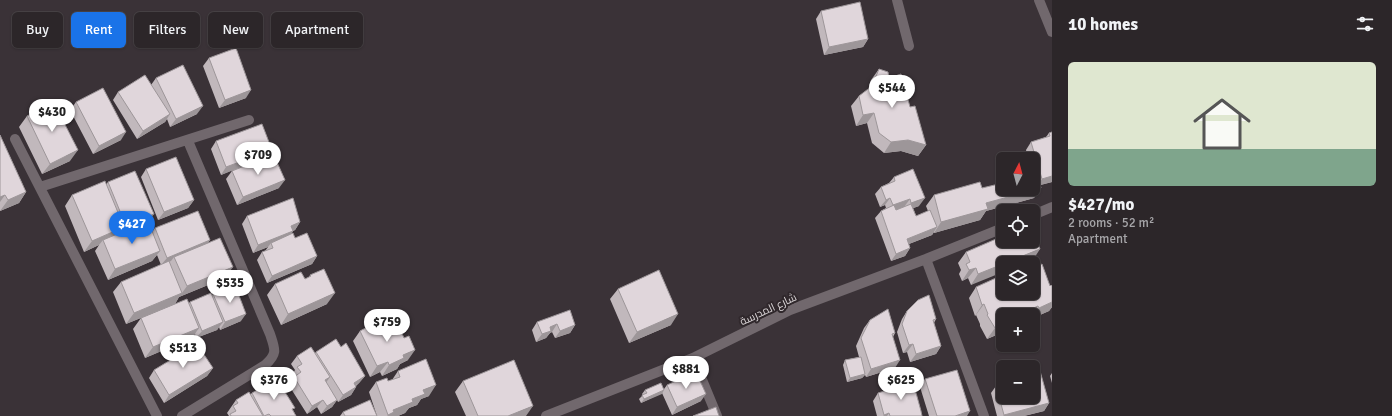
<!DOCTYPE html>
<meta charset="utf-8">
<style>
:root{--surface:#2c2629;--page:#383235;--text:#f1f3f6;--muted:#a6a5a8;--line:#484346;--accent:#1a73e8}
body{margin:0;font-family:Signika,Cairo,sans-serif;background:var(--page);color:var(--text);height:100vh;display:flex;flex-direction:column;font-size:15px;white-space:nowrap}
*{box-sizing:border-box;margin:0}
p{font-size:13px;color:var(--muted)}
.icon{flex:none;width:22px;height:22px;fill:none;stroke:currentColor;stroke-width:2;stroke-linecap:round;stroke-linejoin:round}
.map{position:relative;flex:1;overflow:hidden}
.details{display:flex;flex-direction:column;background:var(--surface);width:340px}
.details>*{flex:none}
.banner{position:absolute;left:12px;top:12px;width:380px;height:36px;display:flex;gap:8px}
.needle{width:26px;rotate:6deg}
.tools{position:absolute;left:996px;top:152px;display:grid;gap:8px}
.tools a{display:grid;place-items:center;width:44px;height:44px;border-radius:6px;background:var(--surface);box-shadow:0 1px 3px #0004,0 0 0 1px var(--line);font-size:20px}
.price{position:absolute;translate:-50% -34px;padding:0 9px;border-radius:14px;background:#fff;color:#222;font-size:13px;line-height:26px;filter:drop-shadow(0 1px 2px #0008)}
.price::after{content:'';position:absolute;left:50%;top:24px;width:12px;height:9px;margin-left:-6px;background:inherit;clip-path:polygon(0 0,100% 0,50% 100%)}
.price.active{background:var(--accent);color:#fff}
ul{padding:0;list-style:none}
li{display:grid;align-content:center;gap:8px;height:212px;padding:0 16px}
li+li{border-top:1px solid var(--line)}
li span{display:grid;place-items:center;height:124px;border-radius:6px;color:#555}
li>.icon{margin-inline-start:auto}
span .icon{width:72px;height:72px;fill:#fffc;stroke-width:1}
li b{font-size:17px}
h2{display:flex;justify-content:space-between;align-items:center;height:48px;padding:0 16px;font-size:17px}
.pill{padding:0 14px;border-radius:6px;background:var(--surface);box-shadow:0 1px 3px #0004,0 0 0 1px var(--line);font-size:14px;line-height:36px}
.pill.active{background:var(--accent);color:#fff}
main{display:flex;flex:1;min-height:0}
.map>svg:first-child{display:block}
.lines{fill:none;stroke-linecap:round;stroke-linejoin:round}
.minor{stroke:#71686d;stroke-width:10}
.wall{fill:#c1b8bc}
.shaded-wall{fill:#9d9699}
.building{fill:#e0d6db;stroke:#9d9699}
.labels{text-anchor:middle;stroke-width:4;stroke-linejoin:round;paint-order:stroke}
.street-label{font-size:11px;fill:#dbd6d8;stroke:#30282c}
</style>
<main>
<div class="map">
<svg width="1052" height="416" viewBox="0 0 1052 416">
<rect width="100%" height="100%" fill="#3a3237"/>
<g class="lines">
<path class="minor" d="M897,0L909,46
M1039,0L1052,32
M15,139L157,416
M40,187L249,120
M1033,215L1052,207
M926,259L984,416
M693,358L717,416
M182,416L265,365C278,354 275,349 270,334L188,141
M546,416L693,358L790,310L926,259L1003,228"/>
</g>
<path class="wall" d="M821,11L868,39L863,47L824,55L816,19Z
M209,58L246,98L219,108L203,66Z
M879,69L889,78L910,107L926,145L918,156L901,151L884,153L872,143L867,123L856,126L851,106L859,96L868,90L871,80Z
M156,78L197,114L170,127L167,119L165,122L137,139L113,100L118,92L151,85Z
M76,102L121,140L93,154L70,110Z
M27,116L70,161L42,174L19,127Z
M1052,132V182L1040,185L1034,198L986,211L980,220L934,233V232L932,235L909,244L910,248L905,256L891,261L875,218L881,211L886,208L885,205L880,207L875,194L881,187L889,183L894,177L919,206L913,208L916,216L928,211L926,206L934,195L982,188L1033,189V159H1028L1026,150L1031,142L1046,137L1049,133Z
M0,135L26,192L19,203L0,211Z
M216,141L272,150L267,157L264,158L279,188L237,205L226,179L232,171L235,169L221,175L211,149Z
M146,169L194,200L188,208L158,220L141,177Z
M108,182L148,222L152,232L155,228L210,240L207,243L225,278L179,297L175,304L126,324L113,292L121,282L161,265L157,255L152,261L108,280L95,251L99,245L84,252L65,206L72,195L106,185Z
M247,216L300,222L295,230L293,231L291,234L295,238L317,256L312,264L267,283L257,260L262,252L265,251L268,247L253,253L242,224Z
M966,252L1033,260L1003,263L971,285L968,278L962,281L959,274L961,270L958,263Z
M310,275L327,304L281,325L267,295L275,284L305,279L309,277Z
M999,285L1052,286V307L1049,311L1033,318V315H1003L1001,333L987,339L980,326V324L976,315L975,316L969,298L976,287Z
M618,289L671,325L629,343L610,299Z
M213,294L241,321L220,330L219,327L217,330L196,338L195,334L192,338L145,358L133,329L141,318L189,303L190,302L212,296Z
M907,311L936,319L934,323L941,346L936,354L910,362L907,352L903,353L897,332L902,319Z
M870,320L895,333L893,337L895,368L866,377L865,375L862,378L847,382L843,365L845,360L859,357L856,346L864,328Z
M537,322L575,325L570,333L555,338L552,332L550,333L546,338L536,342L532,330Z
M404,327L401,332L408,360L400,364L397,369L382,376L380,372L370,377L353,341L360,331Z
M341,347L365,376L359,383L356,386V387L351,395L338,402L337,400L332,407L321,414L317,407L307,414L288,384L293,377L292,375L295,370L291,364L297,356L315,353L316,352Z
M213,368L207,376L164,403L149,378L154,370Z
M398,371L429,396L421,399L417,405L409,408L405,413L398,416H377L369,392L376,382L388,381L392,380Z
M1052,373V383L1050,376Z
M925,379L967,416H929L920,387Z
M463,381L526,416H466L455,392Z
M667,385L701,401L672,415L662,393L641,403L639,399L643,395L642,394L645,390L664,389Z
M996,386L1049,403L1044,411L1024,416H997L991,393Z
M274,388L293,410L296,416H229L227,413L236,400L250,395L252,393Z
M878,393L922,416H877L873,401Z
M343,412L377,416H340Z"/>
<path class="shaded-wall" d="M868,39L863,47L824,55L829,47Z
M251,90L246,98L219,108L225,100Z
M203,106L197,114L170,127L176,119Z
M874,113L867,123L856,126L863,115Z
M170,114L165,122L137,139L143,131Z
M126,132L121,140L93,154L99,146Z
M908,140L926,145L918,156L901,151L884,153L891,142Z
M78,150L70,161L42,174L50,164Z
M272,150L267,157L221,175L226,167Z
M1052,176V182L1037,186L1042,179Z
M285,180L279,188L237,205L243,197Z
M1041,188L1034,198L986,211L980,220L934,233L941,222L986,203Z
M26,192L19,203L0,211L8,200Z
M5,195L0,202V197Z
M890,198L885,205L880,207L886,200Z
M925,198L919,206L906,211L911,203Z
M910,199L904,207L888,213L893,205Z
M194,200L188,208L158,220L164,212Z
M154,214L148,222L121,234L126,226Z
M300,222L295,230L285,234L291,226Z
M124,227L117,238L103,240L99,245L84,252L92,241Z
M937,227L932,235L901,247L907,239Z
M293,231L288,239L271,243L268,247L253,253L258,245Z
M210,240L205,247L174,257L171,261L161,265L167,258Z
M910,248L905,256L891,261L896,254Z
M1040,249L1033,260L1024,263H1005Z
M160,251L152,261L108,280L115,269Z
M317,256L312,264L267,283L272,276Z
M1003,264V272L971,285L978,274Z
M233,267L225,278L179,297L175,304L126,324L134,313L182,293L187,286Z
M976,268L968,278L962,281L969,270Z
M335,293L327,304L281,325L288,314Z
M1052,302V307L1049,311L1033,318V317L1039,308Z
M984,304L976,315L975,316L982,305Z
M1038,306L1031,315H1018Z
M246,314L241,321L220,330L225,322Z
M678,314L671,325L629,343L637,332Z
M223,322L217,330L196,338L202,331Z
M557,324L552,332L550,333L546,338L536,342L542,334L550,327Z
M575,325L570,333L555,338L560,331Z
M1003,325V330L1001,333L987,339L995,328Z
M199,328L192,338L145,358L153,347Z
M913,344L907,352L903,353L909,345Z
M941,346L936,354L910,362L916,354Z
M415,350L408,360L400,364L397,369L382,376L389,365L403,355Z
M900,360L895,368L866,377L871,369Z
M388,362L380,372L370,377L377,366Z
M213,368L207,376L164,403L169,395Z
M865,374L862,378L847,382L850,378Z
M365,376L359,383L348,390L354,383Z
M330,377L325,384V380Z
M436,385L429,396L421,399L417,405L409,408L405,413L398,416H387L393,410L412,399L423,390Z
M356,387L351,395L338,402L343,395Z
M664,390L662,394L641,403L644,399Z
M706,394L701,401L672,415L677,407Z
M323,400L317,407L307,414L312,406Z
M337,400L332,407L321,414L327,406Z
M1049,403L1044,411L1024,416H1003L1004,415Z
M533,406L526,416H508Z
M970,411L967,416H955Z
M889,413L887,416H883L884,415Z"/>
<path class="building" d="M860,2L868,39L829,47L821,11Z
M236,48L251,90L225,100L209,58Z
M183,65L203,106L176,119L156,78Z
M879,69L888,72L889,78L901,74L910,107L915,106L926,145L908,140L891,142L879,133L874,113L863,115L859,96L872,86Z
M145,75L170,114L143,131L118,92Z
M103,88L126,132L99,146L76,102Z
M54,103L78,150L50,164L27,116Z
M262,124L272,150L226,167L216,141Z
M1052,132V176L1042,179L1031,142L1050,136L1049,133Z
M0,135L26,192L8,200L5,195L0,197Z
M176,157L194,200L164,212L146,169Z
M264,158L266,164L276,160L285,180L243,197L232,171Z
M913,169L925,198L911,203L910,199L893,205L890,198L886,200L881,187L895,181L894,177Z
M135,171L154,214L126,226L108,182Z
M1037,173L1041,188L986,203L988,209L941,222L934,195L980,182L982,188L1003,183V189H1033V174Z
M105,181L124,227L92,241L72,195Z
M293,198L300,222L291,226L293,231L258,245L247,216Z
M911,204L916,216L930,210L937,227L907,239L910,248L896,254L881,211L894,205L896,210Z
M198,211L210,240L167,258L155,228Z
M148,221L160,251L115,269L103,240Z
M1033,232L1040,249L1005,263H1003V264L978,274L976,268L969,270L966,264L970,262L966,252L1003,236V241H1033Z
M293,233L295,238L307,233L317,256L272,276L262,252L273,248L271,243Z
M220,238L233,267L187,286L174,257Z
M1025,259L1026,263H1015Z
M1037,259L1040,265L1042,264L1050,286L1051,285L1052,286V302L1039,308L1038,306L1018,315H1003V325L995,328L987,315L988,314L984,304L982,305L976,287L996,278L999,285L1003,283V293H1033V263H1029Z
M169,261L182,293L134,313L121,282Z
M324,269L335,293L288,314L275,284L301,272L305,279L311,276L310,275Z
M659,270L678,314L637,332L618,289Z
M235,285L246,314L225,322L213,294Z
M211,293L223,322L202,331L190,302Z
M929,295L936,319L933,320L941,346L916,354L913,344L909,345L902,324L907,311L918,300Z
M187,299L199,328L153,347L141,318Z
M888,309L895,333L892,334L900,360L871,369L861,338L870,320Z
M570,310L575,325L560,331L557,324L550,327L551,331L542,334L537,322Z
M400,318L404,327L400,329L404,338L409,336L415,350L403,355L404,358L389,365L388,362L377,366L360,331L375,323L378,330Z
M336,339L341,347L346,343L365,376L354,383L356,387L343,395L316,352Z
M197,344L213,368L169,395L154,370Z
M311,347L330,377L325,380L337,400L327,406L323,400L312,406L294,377L301,372L297,367L302,364L297,356Z
M861,357L865,374L850,378L845,360Z
M426,359L436,385L423,390L425,394L412,399L413,402L393,410L394,412L388,415L376,382L387,378L388,381L400,377L398,371Z
M514,360L533,406L508,416H478L463,381Z
M957,370L970,411L955,416H937L925,379Z
M1040,371L1049,403L1004,415L996,386L1003,384V397H1033V373Z
M696,372L706,394L677,407L667,385Z
M271,382L274,388L280,384L295,408L292,409L296,416H271L269,414L264,416L252,393Z
M913,382L921,411L922,416H890L889,413L884,415L878,393Z
M661,383L664,390L644,399L642,395L647,393L645,390Z
M249,392L263,416H231L230,414L236,411L233,406L238,403L236,400Z
M370,400L377,416H345L343,412Z
M716,407L719,416H693Z"/>
<g class="labels">
<g class="street-label">
<text transform="translate(768 309) rotate(-25)" y="4">شارع المدرسة</text>
</g>
</g>
</svg>
<div class="tools">
<a><svg class="needle" viewBox="-14 -14 28 28"><path d="M0-13l5 13h-10z" fill="#e53935"/><path d="M0 13l5-13h-10z" fill="#a6a5a8"/></svg></a>
<a><svg class="icon" aria-label="locate" viewBox="0 0 24 24"><circle cx="12" cy="12" r="6"/><path d="M12 2v4M12 18v4M2 12h4M18 12h4"/></svg></a>
<a><svg class="icon" aria-label="layers" viewBox="0 0 24 24"><path d="M12 4l9 5-9 5-9-5zM3 14l9 5 9-5"/></svg></a>
<a>+</a>
<a>−</a>
</div>
<b class="price" style="left:892px;top:109px">$544</b>
<b class="price" style="left:52px;top:133px">$430</b>
<b class="price" style="left:258px;top:176px">$709</b>
<b class="price active" style="left:132px;top:245px">$427</b>
<b class="price" style="left:230px;top:304px">$535</b>
<b class="price" style="left:387px;top:343px">$759</b>
<b class="price" style="left:183px;top:369px">$513</b>
<b class="price" style="left:686px;top:390px">$881</b>
<b class="price" style="left:274px;top:401px">$376</b>
<b class="price" style="left:901px;top:401px">$625</b>
<div class="banner">
<a class="pill">Buy</a>
<a class="pill active">Rent</a>
<a class="pill">Filters</a>
<a class="pill">New</a>
<a class="pill">Apartment</a>
</div>
</div>
<section class="details">
<h2>10 homes<svg class="icon" aria-label="filters" viewBox="0 0 24 24"><path d="M4 7h16M4 17h16"/><circle cx="9" cy="7" r="2"/><circle cx="15" cy="17" r="2"/></svg></h2>
<ul>
<li><span style="background:linear-gradient(#dfe7d0 70%,#7fa58c 0)"><svg class="icon" aria-label="home" viewBox="0 0 24 24"><path d="M3 11l9-7 9 7M6 9v11h12V9"/></svg></span><div><b>$427/mo</b><p>2 rooms · 52 m²</p><p>Apartment</p></div></li>
</ul>
</section>
</main>
